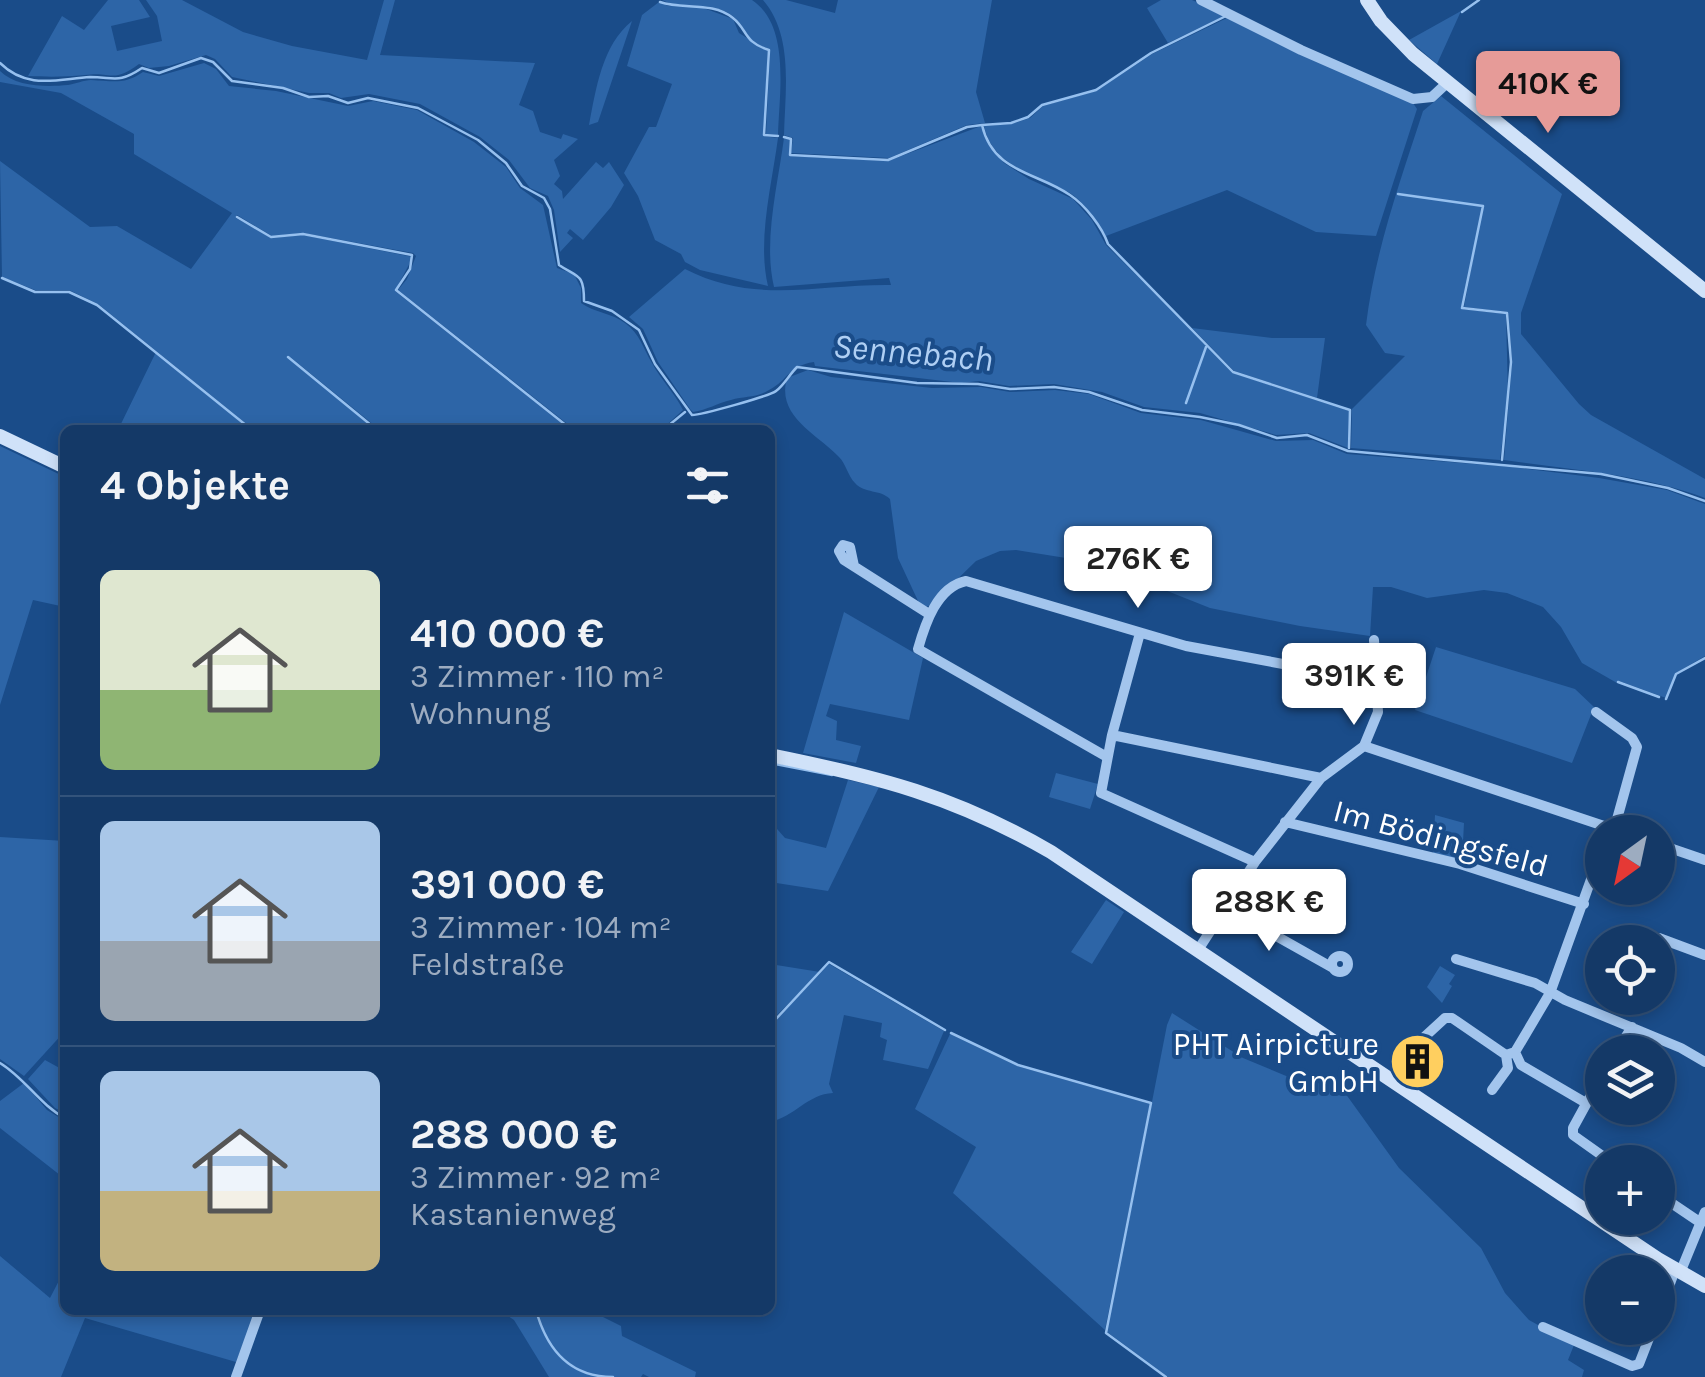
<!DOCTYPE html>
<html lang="de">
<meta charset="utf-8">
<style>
:root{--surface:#143967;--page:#1d406d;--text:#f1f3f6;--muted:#9dacc0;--line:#33537b;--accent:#e69b98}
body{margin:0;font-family:Karla,sans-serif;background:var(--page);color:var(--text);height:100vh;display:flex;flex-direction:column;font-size:38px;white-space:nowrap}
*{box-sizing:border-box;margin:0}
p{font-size:32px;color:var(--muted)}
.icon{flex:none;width:55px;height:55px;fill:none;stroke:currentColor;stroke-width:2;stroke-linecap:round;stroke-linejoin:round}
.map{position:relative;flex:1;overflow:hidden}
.sheet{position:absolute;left:60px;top:425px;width:715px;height:890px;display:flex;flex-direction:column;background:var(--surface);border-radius:15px;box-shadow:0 5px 15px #0003,0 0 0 2px var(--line)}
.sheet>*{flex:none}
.needle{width:65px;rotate:213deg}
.tools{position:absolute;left:1585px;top:815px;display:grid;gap:20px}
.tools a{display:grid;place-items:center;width:90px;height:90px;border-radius:50%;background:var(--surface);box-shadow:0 5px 15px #0003,0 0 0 2px var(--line);font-size:50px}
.price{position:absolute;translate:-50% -85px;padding:0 22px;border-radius:10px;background:#fff;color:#222;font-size:32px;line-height:65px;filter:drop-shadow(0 2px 5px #0008)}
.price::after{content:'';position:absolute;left:50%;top:60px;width:30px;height:22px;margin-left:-15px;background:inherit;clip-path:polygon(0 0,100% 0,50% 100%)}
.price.active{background:var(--accent);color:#111}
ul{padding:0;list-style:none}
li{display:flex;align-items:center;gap:30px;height:250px;padding:0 40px}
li+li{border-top:2px solid var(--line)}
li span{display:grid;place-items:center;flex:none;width:280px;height:200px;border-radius:15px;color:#555}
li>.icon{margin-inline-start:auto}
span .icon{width:120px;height:120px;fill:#fffc;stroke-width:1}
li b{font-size:42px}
h2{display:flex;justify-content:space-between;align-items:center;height:120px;padding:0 40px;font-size:42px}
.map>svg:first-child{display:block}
.green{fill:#2d65a7}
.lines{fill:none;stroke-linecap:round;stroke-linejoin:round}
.stream{stroke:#96c0ef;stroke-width:2.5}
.street{stroke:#a3c5ed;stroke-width:10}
.secondary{stroke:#d0e2f9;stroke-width:14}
.labels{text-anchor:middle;stroke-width:8;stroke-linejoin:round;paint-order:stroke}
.street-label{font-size:32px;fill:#fff;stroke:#1a4c89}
.poi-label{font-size:32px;fill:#fff;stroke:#1a4c89;text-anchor:end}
.water-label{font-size:35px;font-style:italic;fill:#afcff4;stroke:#1a4c89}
</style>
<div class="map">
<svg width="1705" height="1377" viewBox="0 0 1705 1377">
<rect width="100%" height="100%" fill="#1a4c89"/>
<path class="green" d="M108,0H139L150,17L111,26L117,51L162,41L157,16L146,0H182L243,32L292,46L367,60L384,0H395L380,55L535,63L519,105L533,111L540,132L561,139L563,134L578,139L554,160L560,176L554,184L562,191L563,199L596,162L603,168L609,162L624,185L611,207L583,240L570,229L567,233L573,238L560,252L554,210L548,196L530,188L509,160L480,137L420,104L369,94L341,98L329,93H309L232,77L215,59L206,55L169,66L149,68L139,64C112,84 113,71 85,75C65,77 48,77 28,76L62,16L84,30Z
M662,0H752C791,26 779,94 778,135L766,134L770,49C743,41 749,30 734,17C714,0 682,10 662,0Z
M763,0H786L835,13L838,0H992L976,92L985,123L967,125L889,158L791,153L793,138L784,135C785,91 794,36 763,0Z
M1161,0H1192L1226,15L1168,43L1147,8Z
M659,2L668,6L701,7L733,19L739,33L768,51L763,136L778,138C772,184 757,240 768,286L700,270L685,262L681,254L655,240L638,196L624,173L649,127H656L672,84L627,66L642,15Z
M1461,11L1437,64L1409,40Z
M1229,17L1413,103L1417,109L1376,236L1316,232L1227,190L1106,236C1097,222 1084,202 1070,193C1039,175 993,168 984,126L1011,124L1030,118L1043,106L1096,91L1152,54Z
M632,21L598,122L589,125C596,89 602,45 632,21Z
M204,63L216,69L229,86L276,91L348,106L373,101L417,110L474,142L506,167L520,188L543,205L557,268L574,274L581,288V303C595,313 612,313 625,323C640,334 643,348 652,363C661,380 674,392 683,410L661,430H575L398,290L407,279L416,256L413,253L303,233L272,236L237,215L236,218L271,238L303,235L413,257L395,291L570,430H380L289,356L375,430H254L98,304L69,290H35L2,277L0,161L90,227L117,226L191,269L232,213L134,154V134L61,93L0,82V71C16,87 46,87 68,85C75,84 84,80 91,80C113,81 124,85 143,72L159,76Z
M1441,96L1562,194L1521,313V334L1579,404L1591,415L1705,479V498C1640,474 1572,470 1504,460L1512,362L1508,312L1464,307L1483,205L1461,309L1506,314L1508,395L1500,460L1351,448L1352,409L1405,356L1385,353L1366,325C1375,251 1400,182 1423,111Z
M981,126L989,145L1004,163L1029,179L1073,199L1092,220L1106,245L1206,344L1186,403L1207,346L1233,373L1349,411L1348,448L1309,433L1276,435L1200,413L1144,407L1102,392L1054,384L1009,386L979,381L961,383L815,366L814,362C787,366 790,379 769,390C757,398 744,396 731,400C718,403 707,410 693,412L690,409L658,362L643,329L629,317L685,269C755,305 817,284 891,285L889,278L774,287C763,241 778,184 784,138L790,140L789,156L888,161Z
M1192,328L1272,338H1325L1317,398L1234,371Z
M156,352L250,430H118Z
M808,370L831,377L932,388L981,387L1010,392L1055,390L1089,394L1141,413L1201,420L1276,441L1313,440L1347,454L1513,467L1599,478L1667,490L1705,504V656L1676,673L1666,698L1619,681L1617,683L1582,663L1561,627L1543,607L1507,593L1484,590L1427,598L1391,587H1373L1370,636L1300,626L1210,608L1097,563L1016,550L1000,551L976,561L931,605L926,607L919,603L898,558L890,499C880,489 865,494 855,483C848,476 846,464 839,457C816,433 776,416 787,378Z
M0,446L65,477V607L33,600L0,705Z
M844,612L923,658L909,720L830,704L826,716L837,721L836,740L861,746L856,763L803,753Z
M1436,647L1575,689L1594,707L1572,763L1415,710Z
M1056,773L1098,784L1090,809L1049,797Z
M848,780L879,787L828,891L770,882V821L785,838L826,848Z
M1435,815L1464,823L1462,861L1433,854Z
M0,837L65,841V1031L24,1076L0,1059Z
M1106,900L1124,912L1092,964L1071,952Z
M770,964L820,972L774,1018L775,1021L829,964L944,1031L928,1069L883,1060L887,1040L880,1037L882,1023L844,1015L829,1084L833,1093C808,1094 794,1117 770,1122Z
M1440,966L1455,975L1449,984L1452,986L1442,1003L1427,987Z
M1172,1013L1243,1058L1291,1078L1335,1079L1399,1168L1481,1248L1505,1293L1529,1320L1574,1345L1568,1360L1584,1370L1582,1377H1168L1107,1332L1167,1025Z
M950,1034L1017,1066L1150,1104L1105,1330L953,1193L976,1147L915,1109Z
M45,1060L65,1071V1113L55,1108L28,1079Z
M24,1083L47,1110L65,1121V1179L0,1128V1101Z
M0,1256L50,1298L65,1269V1310H250L255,1313L236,1362L85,1318L61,1377H0Z
M499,1310H589L621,1326L622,1336L696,1372L695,1377H649L643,1374L641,1377H549L514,1320Z"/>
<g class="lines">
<path class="stream" d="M660,2C683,10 712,1 733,18C748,30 743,42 769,50L764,135L778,136
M1462,12L1479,0
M1226,16L1151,53L1096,90L1042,105L1028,117L1011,123L982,125C993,173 1037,172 1070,195C1085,205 1102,227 1108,244L1233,372L1350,410L1349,448
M0,63C27,90 57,79 90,77C115,77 118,84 142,68L159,73L201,58L213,62L232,81L283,88L309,97L328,96L348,103L368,98L418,108L478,140L506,163L522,186L544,198L550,209L559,265C578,278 584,273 584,301L612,311L639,330L655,364L692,415C701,415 770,396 776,391C784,385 789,375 797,367L917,383L978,384L1010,389L1054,387L1089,392L1142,410L1200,417L1239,425L1277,438L1307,435L1348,451L1601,474L1668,488L1705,501
M784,137L791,139L790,155L888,160L967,127L982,125
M1398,194L1483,206L1462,308L1507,313L1511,362L1502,460
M237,217L271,237L303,234L412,255L410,269L396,290L572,430
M2,278L35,292H69L97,305L252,430
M288,357L377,430
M1186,403L1206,347
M663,430L685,412
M1618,682L1659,697
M1666,699L1676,674L1705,658
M770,763L832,775
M775,1020L829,962L945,1030
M951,1033L1018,1065L1151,1103L1106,1333L1166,1377
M0,1063C25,1078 40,1105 65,1118
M536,1310C547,1350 570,1377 613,1377"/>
<path class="street" d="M1201,0L1301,50L1413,99L1432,97L1447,83
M854,566L850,547L843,545L839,551L844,560L929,614
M1140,633L1112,735L1101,793L1255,862
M1596,712L1632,738L1637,747L1614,830
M1112,735L1321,778
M1364,746L1378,712L1374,640
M1107,757L918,649C925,624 937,587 966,581L1186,646L1375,681
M1285,822L1460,864L1584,904
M1658,844L1705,860
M1225,907L1333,968
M1659,938L1705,955
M1198,950L1255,862L1321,778L1364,746L1622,832
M1332 964a8 8 0 1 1 16 0a8 8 0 1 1-16 0Z
M1456,959L1535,983L1565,1000L1681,1048L1705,1062
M1420,1041L1445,1018H1452L1506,1055L1515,1052L1550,993L1602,849
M1515,1052L1521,1065L1586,1103
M1616,1052L1632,1027
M1602,1075L1573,1128V1135L1611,1162
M1492,1090L1508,1068L1506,1055
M1658,1194L1701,1223
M1680,1273L1705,1212
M1658,1316L1675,1270
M1543,1327L1632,1366L1639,1364L1653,1328
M236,1377L260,1310"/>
<path class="secondary" d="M1367,0L1381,21L1413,54L1705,291
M0,436L65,467
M770,755C879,777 954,796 1051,852L1658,1259L1705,1286"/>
</g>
<defs>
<symbol id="building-disc" viewBox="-11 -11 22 22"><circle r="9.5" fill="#ffcf5f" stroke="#1a4c89"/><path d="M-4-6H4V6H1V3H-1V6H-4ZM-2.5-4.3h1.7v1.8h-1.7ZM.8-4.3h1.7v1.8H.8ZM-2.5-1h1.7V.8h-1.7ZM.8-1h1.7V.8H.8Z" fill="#111"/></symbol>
</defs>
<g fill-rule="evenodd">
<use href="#building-disc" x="1386" y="1030" width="63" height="63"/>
</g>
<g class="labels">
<g class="street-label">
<text transform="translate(1441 838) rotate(15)" y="11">Im Bödingsfeld</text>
</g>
<g class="poi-label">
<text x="1379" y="1055">PHT Airpicture<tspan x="1379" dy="37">GmbH</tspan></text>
</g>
<g class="water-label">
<text transform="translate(913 352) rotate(5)" y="12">Sennebach</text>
</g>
</g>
</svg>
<div class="tools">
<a><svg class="needle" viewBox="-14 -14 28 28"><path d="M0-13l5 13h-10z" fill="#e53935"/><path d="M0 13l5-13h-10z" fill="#9dacc0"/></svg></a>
<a><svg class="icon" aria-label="locate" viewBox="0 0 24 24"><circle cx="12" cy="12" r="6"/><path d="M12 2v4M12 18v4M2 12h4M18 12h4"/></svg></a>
<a><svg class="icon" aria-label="layers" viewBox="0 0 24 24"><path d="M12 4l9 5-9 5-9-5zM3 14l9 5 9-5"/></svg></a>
<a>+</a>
<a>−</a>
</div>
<b class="price active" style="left:1548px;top:136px">410K €</b>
<b class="price" style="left:1138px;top:611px">276K €</b>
<b class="price" style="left:1354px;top:728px">391K €</b>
<b class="price" style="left:1269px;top:954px">288K €</b>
<section class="sheet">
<h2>4 Objekte<svg class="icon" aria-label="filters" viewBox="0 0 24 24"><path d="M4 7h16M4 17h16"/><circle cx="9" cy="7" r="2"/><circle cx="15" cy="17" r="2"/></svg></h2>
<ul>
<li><span style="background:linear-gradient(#dfe7d0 60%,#8fb573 0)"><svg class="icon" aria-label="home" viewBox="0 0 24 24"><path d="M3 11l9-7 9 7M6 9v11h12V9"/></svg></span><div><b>410 000 €</b><p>3 Zimmer · 110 m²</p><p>Wohnung</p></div></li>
<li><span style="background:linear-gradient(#a9c7e8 60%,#9aa5b1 0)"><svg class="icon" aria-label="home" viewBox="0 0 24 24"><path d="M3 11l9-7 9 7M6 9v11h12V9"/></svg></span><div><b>391 000 €</b><p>3 Zimmer · 104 m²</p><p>Feldstraße</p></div></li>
<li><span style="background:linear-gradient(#a9c7e8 60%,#c2b280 0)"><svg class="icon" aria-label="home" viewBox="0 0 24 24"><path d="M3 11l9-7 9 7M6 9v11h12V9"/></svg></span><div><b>288 000 €</b><p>3 Zimmer · 92 m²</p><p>Kastanienweg</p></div></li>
</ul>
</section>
</div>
